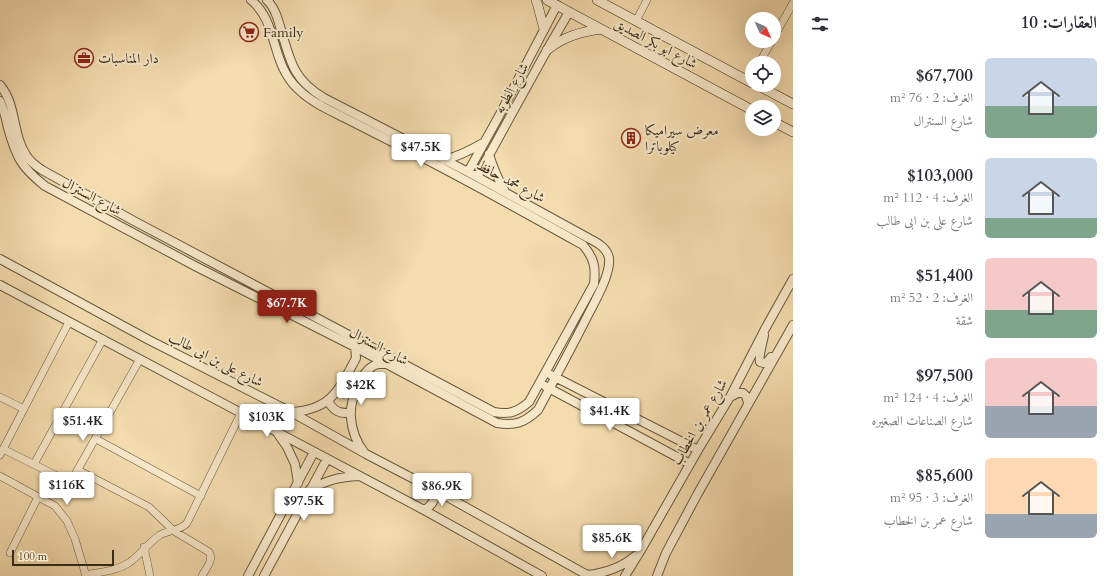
<!DOCTYPE html>
<html lang="ar">
<meta charset="utf-8">
<style>
:root{--surface:#fff;--page:#f7f7f7;--text:#2b2b33;--muted:#7c7c81;--accent:#8f2418}
body{margin:0;font-family:Cardo,Amiri,serif;background:var(--page);color:var(--text);direction:rtl;height:100vh;display:flex;flex-direction:column;font-size:15px;white-space:nowrap}
*{box-sizing:border-box;margin:0}
p{font-size:13px;color:var(--muted)}
.icon{flex:none;width:22px;height:22px;fill:none;stroke:currentColor;stroke-width:2;stroke-linecap:round;stroke-linejoin:round}
.map{position:relative;flex:1;overflow:hidden;direction:ltr}
.panel{display:flex;flex-direction:column;background:var(--surface);width:320px}
.panel>*{flex:none}
.needle{width:26px;rotate:135deg}
.buttons{position:absolute;left:745px;top:12px;display:grid;gap:8px}
.buttons a{display:grid;place-items:center;width:36px;height:36px;border-radius:50%;background:var(--surface);box-shadow:0 4px 16px #0002;font-size:20px}
.scale{position:absolute;left:12px;bottom:10px;width:102px;box-sizing:border-box;padding-left:4px;border:2px solid #3b2c17;border-top:0;font-size:11px;line-height:14px;white-space:nowrap;color:#3b2c17;-webkit-text-stroke:3px #f8e8ca;paint-order:stroke}
.price{position:absolute;translate:-50% -34px;padding:0 9px;border-radius:4px;background:#fff;color:#222;font-size:13px;line-height:26px;filter:drop-shadow(0 1px 2px #0008)}
.price::after{content:'';position:absolute;left:50%;top:24px;width:12px;height:9px;margin-left:-6px;background:inherit;clip-path:polygon(0 0,100% 0,50% 100%)}
.price.on{background:var(--accent);color:#fff}
ul{padding:0;list-style:none}
li{display:flex;align-items:center;gap:12px;height:100px;padding:0 16px}
li span{display:grid;place-items:center;flex:none;width:112px;height:80px;border-radius:6px;color:#555}
li>.icon{margin-inline-start:auto}
span .icon{width:48px;height:48px;fill:#fffc;stroke-width:1}
li b{font-size:17px}
h2{display:flex;justify-content:space-between;align-items:center;height:48px;padding:0 16px;font-size:17px}
main{display:flex;flex:1;min-height:0}
.map>svg:first-child{display:block}
.lines{fill:none;stroke-linecap:round;stroke-linejoin:round}
.minor-casing{stroke:#69583d;stroke-width:8}
.tertiary-casing{stroke:#69583d;stroke-width:10}
.secondary-casing{stroke:#3b2c17;stroke-width:10}
.minor{stroke:#f8e8ca;stroke-width:7}
.tertiary{stroke:#f8e8ca;stroke-width:8}
.secondary{stroke:#f8e8ca;stroke-width:9}
.labels{text-anchor:middle;stroke-width:4;stroke-linejoin:round;paint-order:stroke}
.poi-label{font-size:14px;fill:#3b2c17;stroke:#f8e8ca;text-anchor:start}
.street-label{font-size:14px;fill:#3b2c17;stroke:#f8e8ca}
</style>
<main>
<section class="panel">
<h2>العقارات: 10<svg class="icon" aria-label="filters" viewBox="0 0 24 24"><path d="M4 7h16M4 17h16"/><circle cx="9" cy="7" r="2"/><circle cx="15" cy="17" r="2"/></svg></h2>
<ul>
<li><span style="background:linear-gradient(#c9d6e8 60%,#7fa58c 0)"><svg class="icon" aria-label="home" viewBox="0 0 24 24"><path d="M3 11l9-7 9 7M6 9v11h12V9"/></svg></span><div><b>$67,700</b><p>الغرف: 2 · 76 m²</p><p>شارع السنترال</p></div></li>
<li><span style="background:linear-gradient(#c9d6e8 75%,#7fa58c 0)"><svg class="icon" aria-label="home" viewBox="0 0 24 24"><path d="M3 11l9-7 9 7M6 9v11h12V9"/></svg></span><div><b>$103,000</b><p>الغرف: 4 · 112 m²</p><p>شارع على بن ابى طالب</p></div></li>
<li><span style="background:linear-gradient(#f6c9c9 65%,#7fa58c 0)"><svg class="icon" aria-label="home" viewBox="0 0 24 24"><path d="M3 11l9-7 9 7M6 9v11h12V9"/></svg></span><div><b>$51,400</b><p>الغرف: 2 · 52 m²</p><p>شقة</p></div></li>
<li><span style="background:linear-gradient(#f6c9c9 60%,#9aa5b1 0)"><svg class="icon" aria-label="home" viewBox="0 0 24 24"><path d="M3 11l9-7 9 7M6 9v11h12V9"/></svg></span><div><b>$97,500</b><p>الغرف: 4 · 124 m²</p><p>شارع الصناعات الصغيره</p></div></li>
<li><span style="background:linear-gradient(#ffd9b3 70%,#9aa5b1 0)"><svg class="icon" aria-label="home" viewBox="0 0 24 24"><path d="M3 11l9-7 9 7M6 9v11h12V9"/></svg></span><div><b>$85,600</b><p>الغرف: 3 · 95 m²</p><p>شارع عمر بن الخطاب</p></div></li>
</ul>
</section>
<div class="map">
<svg width="793" height="576" viewBox="0 0 793 576">
<rect width="100%" height="100%" fill="#f4dcae"/>
<filter id="stains"><feTurbulence type="fractalNoise" baseFrequency=".005" numOctaves="4"/><feColorMatrix values="0 0 0 0 .2 0 0 0 0 .09 0 0 0 0 .02 0 0 0 .5 -.17"/></filter>
<radialGradient id="worn" r=".72"><stop offset=".6" stop-color="#630" stop-opacity="0"/><stop offset="1" stop-color="#630" stop-opacity=".3"/></radialGradient>
<g class="lines">
<defs>
<path id="minor" d="M636,21L647,0
M774,37L793,3
M759,63L772,41
M0,397L24,409
M96,439L201,496
M3,449L63,479L68,480L73,478L140,359
M0,455L69,322
M34,464L103,339
M78,470L149,507L174,531L209,552C214,560 206,568 202,576
M0,476L55,506L67,521L75,539L86,576
M144,547L150,576
M10,553L38,497
M85,575C100,572 117,571 130,562C141,554 148,543 160,535C169,530 180,531 187,523L241,413"/>
<path id="tertiary" d="M0,85C17,105 12,134 26,155C30,162 36,166 42,170L134,221L494,412C509,415 517,412 529,402L594,284C596,267 594,258 583,245C524,212 465,179 404,148C384,138 365,128 345,118C329,110 311,102 298,89C270,63 279,23 251,0
M0,101C4,110 6,118 8,128C16,157 21,167 45,186L195,266L355,347L497,423C515,426 524,423 538,410C555,378 572,347 588,315C595,301 611,274 609,258C607,248 598,243 590,239L468,172L324,98C293,79 291,63 281,30C278,19 275,8 267,0
M489,154C493,168 498,179 505,192
M444,160C459,156 471,150 483,143
M468,172L499,116L557,5
M477,177L547,50L569,12
M0,259L149,340L291,412L366,454L435,490L589,576
M0,285L424,510L542,576
M764,335C763,342 758,357 760,362L764,363L767,362L771,357
M551,375L698,450
M545,386L690,464
M730,397L738,393H743L746,396L748,403
M328,400C332,410 340,415 351,412
M292,412C329,410 338,392 354,362L356,358L355,347
M278,434L287,447L295,464L298,483
M364,452C356,442 352,430 351,418C349,403 360,373 373,366C377,363 380,364 385,364
M310,489C329,480 338,477 359,476
M424,510C432,506 436,500 435,490
M587,575C606,573 621,568 635,556
M248,576L314,452
M264,576L327,459
M625,576L641,550L698,450L730,397L765,329L793,279
M657,576L666,553L697,495L793,325"/>
<path id="secondary" d="M536,0L538,6L544,29
M547,0L752,110
M597,0L752,83
M547,50C563,37 580,32 601,29
M757,85L793,104
M774,122L793,132"/>
</defs>
<use href="#minor" class="minor-casing"/>
<use href="#tertiary" class="tertiary-casing"/>
<use href="#secondary" class="secondary-casing"/>
<use href="#minor" class="minor"/>
<use href="#tertiary" class="tertiary"/>
<use href="#secondary" class="secondary"/>
</g>
<defs>
<symbol id="supermarket-ring" viewBox="-11 -11 22 22"><circle r="9.5" fill="#f8e8ca" stroke="#8f2418" stroke-width="1.5"/><path d="M-6-5.5h2.5l.6 2H6L4.5 2H-2.5L-4.4-4H-6ZM-1.5 3.2a1.3 1.3 0 1 0 .1 0ZM3 3.2a1.3 1.3 0 1 0 .1 0Z" fill="#8f2418"/></symbol>
<symbol id="office-ring" viewBox="-11 -11 22 22"><circle r="9.5" fill="#f8e8ca" stroke="#8f2418" stroke-width="1.5"/><path d="M-6-3h4V-5.5h4V-3h4V5H-6ZM-1-4.5V-3h2v-1.5ZM-6 0V1H6V0Z" fill="#8f2418"/></symbol>
<symbol id="building-ring" viewBox="-11 -11 22 22"><circle r="9.5" fill="#f8e8ca" stroke="#8f2418" stroke-width="1.5"/><path d="M-4-6H4V6H1V3H-1V6H-4ZM-2.5-4.3h1.7v1.8h-1.7ZM.8-4.3h1.7v1.8H.8ZM-2.5-1h1.7V.8h-1.7ZM.8-1h1.7V.8H.8Z" fill="#8f2418"/></symbol>
</defs>
<g fill-rule="evenodd">
<use href="#supermarket-ring" x="238" y="21" width="22" height="22"/>
<use href="#office-ring" x="73" y="47" width="22" height="22"/>
<use href="#building-ring" x="620" y="127" width="22" height="22"/>
</g>
<g class="labels">
<g class="poi-label">
<text x="263" y="37">Family</text>
<text x="98" y="63">دار المناسبات</text>
<text x="645" y="135">معرض سيراميكا<tspan x="645" dy="16">كيلوباترا</tspan></text>
</g>
<g class="street-label">
<text transform="translate(656 43) rotate(28)" y="5">شارع ابو بكر الصديق</text>
<text transform="translate(511 88) rotate(-61)" y="5">شارع الطوبه</text>
<text transform="translate(511 181) rotate(28)" y="5">شارع محمد حافظ</text>
<text transform="translate(92 196) rotate(28)" y="5">شارع السنترال</text>
<text transform="translate(379 346) rotate(28)" y="5">شارع السنترال</text>
<text transform="translate(216 359) rotate(27)" y="5">شارع على بن ابى طالب</text>
<text transform="translate(699 422) rotate(-60)" y="5">شارع عمر بن الخطاب</text>
</g>
</g>
<rect width="100%" height="100%" filter="url(#stains)"/>
<rect width="100%" height="100%" fill="url(#worn)"/>
</svg>
<div class="buttons">
<a><svg class="needle" viewBox="-14 -14 28 28"><path d="M0-13l5 13h-10z" fill="#e53935"/><path d="M0 13l5-13h-10z" fill="#7c7c81"/></svg></a>
<a><svg class="icon" aria-label="locate" viewBox="0 0 24 24"><circle cx="12" cy="12" r="6"/><path d="M12 2v4M12 18v4M2 12h4M18 12h4"/></svg></a>
<a><svg class="icon" aria-label="layers" viewBox="0 0 24 24"><path d="M12 4l9 5-9 5-9-5zM3 14l9 5 9-5"/></svg></a>
</div>
<div class="scale">100 m</div>
<b class="price" style="left:421px;top:168px">$47.5K</b>
<b class="price on" style="left:287px;top:324px">$67.7K</b>
<b class="price" style="left:361px;top:406px">$42K</b>
<b class="price" style="left:610px;top:432px">$41.4K</b>
<b class="price" style="left:267px;top:438px">$103K</b>
<b class="price" style="left:83px;top:442px">$51.4K</b>
<b class="price" style="left:67px;top:506px">$116K</b>
<b class="price" style="left:442px;top:507px">$86.9K</b>
<b class="price" style="left:304px;top:522px">$97.5K</b>
<b class="price" style="left:612px;top:559px">$85.6K</b>
</div>
</main>
